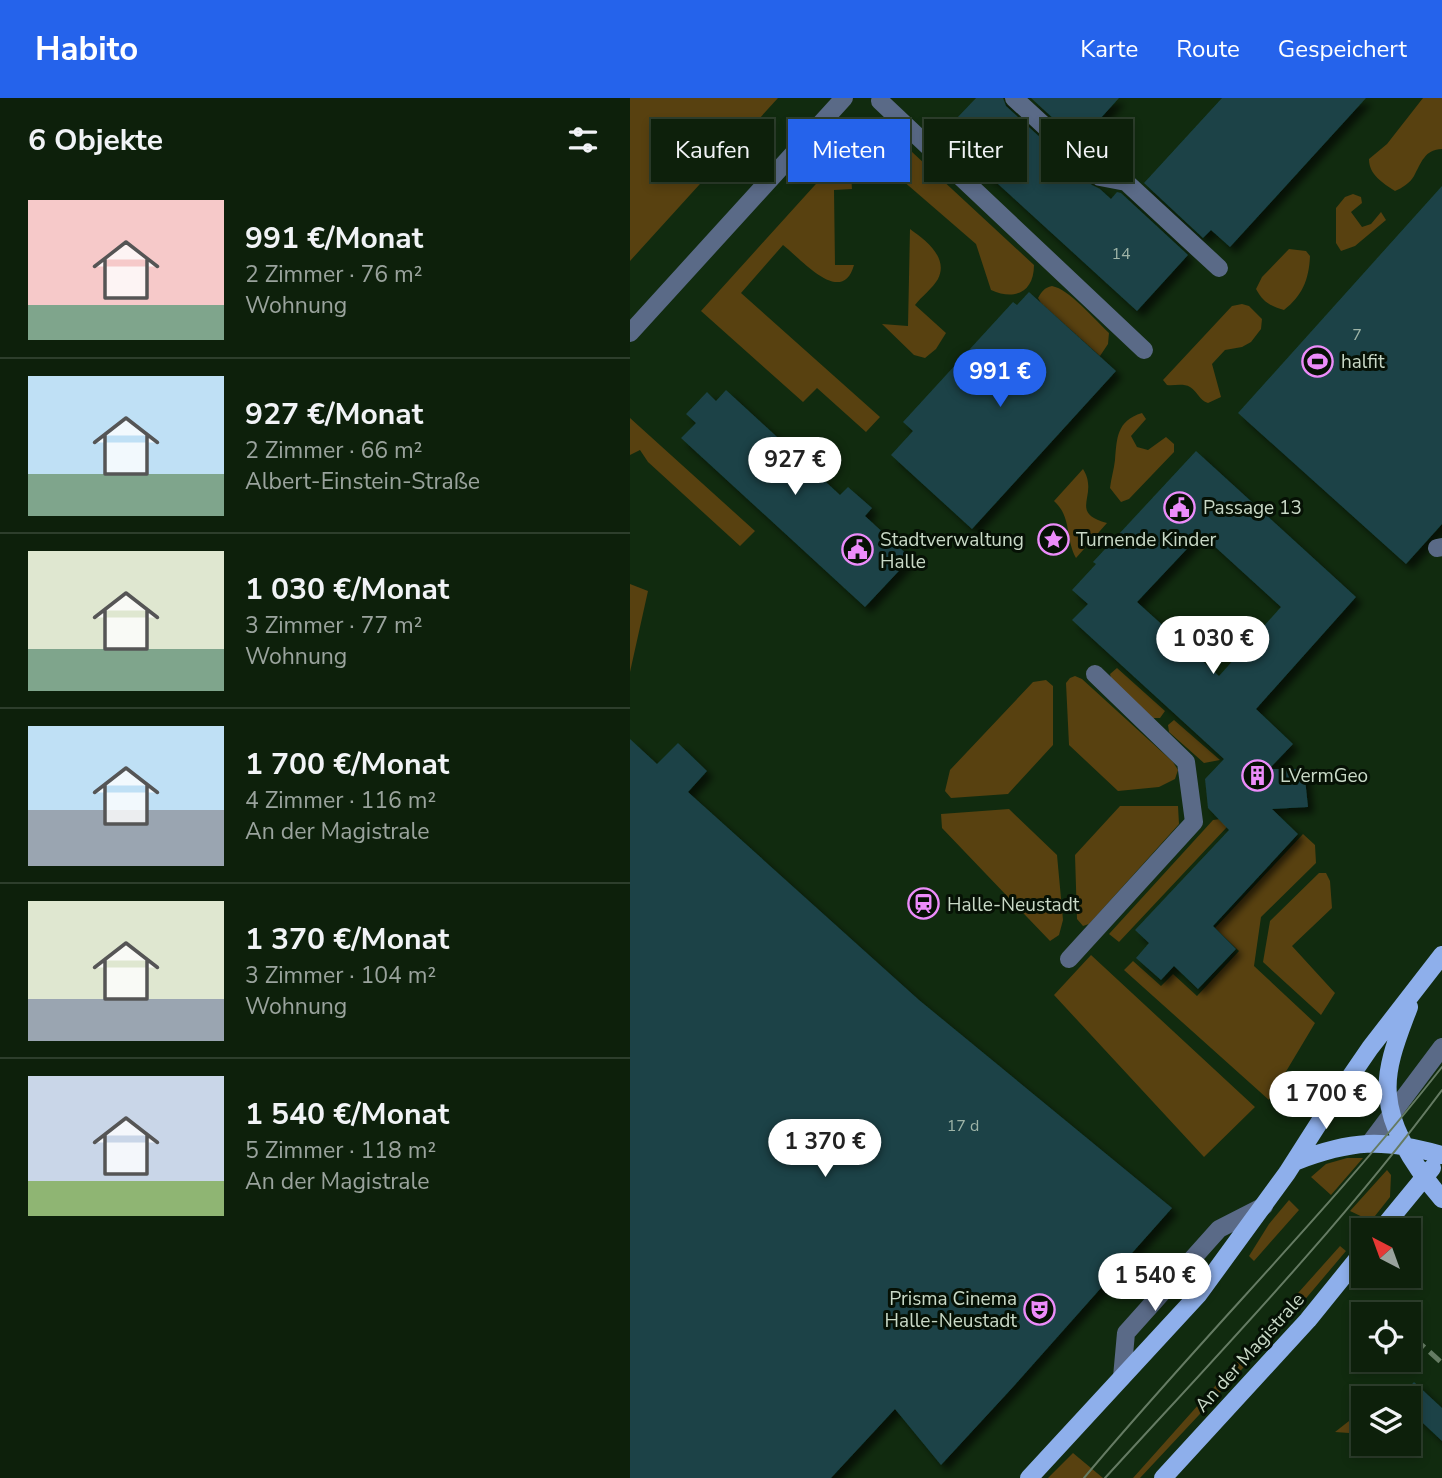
<!DOCTYPE html>
<html lang="de">
<meta charset="utf-8">
<style>
:root{--surface:#0d200b;--page:#1b2d19;--text:#f1f3f6;--muted:#9aa39d;--line:#2d3e2c;--accent:#2563eb}
body{margin:0;font-family:"Nunito Sans",sans-serif;background:var(--page);color:var(--text);height:100vh;display:flex;flex-direction:column;font-size:26px;white-space:nowrap}
*{box-sizing:border-box;margin:0}
p{font-size:23px;color:var(--muted)}
.icon{flex:none;width:38px;height:38px;fill:none;stroke:currentColor;stroke-width:2;stroke-linecap:round;stroke-linejoin:round}
.map{position:relative;flex:1;overflow:hidden}
.details{display:flex;flex-direction:column;background:var(--surface);width:630px}
.details>*{flex:none}
.hud{position:absolute;left:21px;top:21px;width:665px;height:63px;display:flex;gap:14px}
.needle{width:46px;rotate:319deg}
.fabs{position:absolute;left:721px;top:1120px;display:grid;gap:14px}
.fabs a{display:grid;place-items:center;width:70px;height:70px;border-radius:0px;background:var(--surface);box-shadow:0 4px 10px #0003,0 0 0 2px var(--line);font-size:35px}
.price{position:absolute;translate:-50% -60px;padding:0 16px;border-radius:24px;background:#fff;color:#222;font-size:23px;line-height:46px;filter:drop-shadow(0 2px 4px #0008)}
.price::after{content:'';position:absolute;left:50%;top:42px;width:21px;height:16px;margin-left:-10px;background:inherit;clip-path:polygon(0 0,100% 0,50% 100%)}
.price.current{background:var(--accent);color:#fff}
ul{padding:0;list-style:none}
li{display:flex;align-items:center;gap:21px;height:175px;padding:0 28px}
li+li{border-top:2px solid var(--line)}
li span{display:grid;place-items:center;flex:none;width:196px;height:140px;border-radius:0px;color:#555}
li>.icon{margin-inline-start:auto}
span .icon{width:84px;height:84px;fill:#fffc;stroke-width:1}
li b{font-size:30px}
h2{display:flex;justify-content:space-between;align-items:center;height:84px;padding:0 28px;font-size:30px}
.pill{padding:0 24px;border-radius:0px;background:var(--surface);box-shadow:0 4px 10px #0003,0 0 0 2px var(--line);font-size:24px;line-height:63px}
.pill.current{background:var(--accent);color:#fff}
header{display:flex;align-items:center;gap:42px;box-sizing:border-box;height:98px;padding:0 35px;background:var(--accent);color:#fff}
header strong{font-size:33px}
nav{display:flex;gap:38px;margin-inline-start:auto;font-size:24px}
main{display:flex;flex:1;min-height:0}
.map>svg:first-child{display:block}
.green{fill:#584110}
.building{fill:#1b4346;fill-rule:evenodd;filter:url(#shadow)}
.lines{fill:none;stroke-linecap:round;stroke-linejoin:round}
.minor{stroke:#5a6a87;stroke-width:18}
.major{stroke:#8eafeb;stroke-width:18}
.tram{stroke:#657b63;stroke-width:2}
.rail{stroke:#657b63;stroke-width:5;stroke-dasharray:14 7;stroke-linecap:butt}
.labels{text-anchor:middle;stroke-width:6;stroke-linejoin:round;paint-order:stroke}
.number-label{font-size:16px;fill:#9eb4a7}
.poi-label{font-size:19px;fill:#c9d9c7;stroke:#061105;text-anchor:start}
.street-label{font-size:19px;fill:#c9d9c7;stroke:#061105}
</style>
<header>
<strong>Habito</strong>
<nav><a>Karte</a><a>Route</a><a>Gespeichert</a></nav>
</header>
<main>
<section class="details">
<h2>6 Objekte<svg class="icon" aria-label="filters" viewBox="0 0 24 24"><path d="M4 7h16M4 17h16"/><circle cx="9" cy="7" r="2"/><circle cx="15" cy="17" r="2"/></svg></h2>
<ul>
<li><span style="background:linear-gradient(#f6c9c9 75%,#7fa58c 0)"><svg class="icon" aria-label="home" viewBox="0 0 24 24"><path d="M3 11l9-7 9 7M6 9v11h12V9"/></svg></span><div><b>991 €/Monat</b><p>2 Zimmer · 76 m²</p><p>Wohnung</p></div></li>
<li><span style="background:linear-gradient(#bfe0f5 70%,#7fa58c 0)"><svg class="icon" aria-label="home" viewBox="0 0 24 24"><path d="M3 11l9-7 9 7M6 9v11h12V9"/></svg></span><div><b>927 €/Monat</b><p>2 Zimmer · 66 m²</p><p>Albert-Einstein-Straße</p></div></li>
<li><span style="background:linear-gradient(#dfe7d0 70%,#7fa58c 0)"><svg class="icon" aria-label="home" viewBox="0 0 24 24"><path d="M3 11l9-7 9 7M6 9v11h12V9"/></svg></span><div><b>1 030 €/Monat</b><p>3 Zimmer · 77 m²</p><p>Wohnung</p></div></li>
<li><span style="background:linear-gradient(#bfe0f5 60%,#9aa5b1 0)"><svg class="icon" aria-label="home" viewBox="0 0 24 24"><path d="M3 11l9-7 9 7M6 9v11h12V9"/></svg></span><div><b>1 700 €/Monat</b><p>4 Zimmer · 116 m²</p><p>An der Magistrale</p></div></li>
<li><span style="background:linear-gradient(#dfe7d0 70%,#9aa5b1 0)"><svg class="icon" aria-label="home" viewBox="0 0 24 24"><path d="M3 11l9-7 9 7M6 9v11h12V9"/></svg></span><div><b>1 370 €/Monat</b><p>3 Zimmer · 104 m²</p><p>Wohnung</p></div></li>
<li><span style="background:linear-gradient(#c9d6e8 75%,#8fb573 0)"><svg class="icon" aria-label="home" viewBox="0 0 24 24"><path d="M3 11l9-7 9 7M6 9v11h12V9"/></svg></span><div><b>1 540 €/Monat</b><p>5 Zimmer · 118 m²</p><p>An der Magistrale</p></div></li>
</ul>
</section>
<div class="map">
<svg width="812" height="1380" viewBox="0 0 812 1380">
<defs>
<filter id="shadow"><feDropShadow dx="6" dy="6" stdDeviation="3.5" flood-color="#0009"/></filter>
</defs>
<rect width="100%" height="100%" fill="#112b0f"/>
<path class="green" d="M0,0H148L0,163Z
M793,0H812V51C795,51 791,65 784,78C780,85 772,90 765,93C753,85 739,77 739,61L757,46Z
M254,28L404,167C404,194 385,203 361,192L346,146L235,50Z
M204,66C217,69 222,78 222,91L204,92L205,167H224C212,210 170,160 153,147L111,195L250,319L236,334L187,290L173,304L71,213Z
M723,96L731,99L732,105L721,114L732,129L741,126L751,114L756,122L725,148L711,153L706,145V110L715,99Z
M280,131C295,142 319,159 308,181C303,190 291,199 285,207L316,235L306,251L295,260L284,257L252,226L278,228Z
M659,151L676,153L680,158C679,182 672,198 654,212C640,208 633,204 626,191L632,179Z
M422,188C439,191 465,222 479,235L478,246L470,258L411,205L408,200C412,193 414,190 422,188Z
M612,206L619,208L632,221L631,231L621,244L612,249L595,252L582,266L591,299L578,305C569,302 568,294 560,289C553,285 544,288 537,287L533,282L602,208Z
M512,315L516,321L501,338L507,349L518,352L536,339L544,346V354L499,401L491,404L480,390C481,381 484,371 485,362C487,341 486,323 512,315Z
M0,320L125,433L110,448L18,364L10,352L0,357Z
M453,371C470,398 437,414 477,425L446,460C435,440 442,419 424,403Z
M0,486L18,493L0,574Z
M487,570L535,613L530,620H523L482,583L480,576Z
M445,578L452,581L543,664L548,672L545,681L529,689L488,693L439,647L436,585L440,580Z
M416,582L423,588V647L378,696L321,700L315,693L320,672L403,584Z
M544,622L590,662L574,665L539,634L538,627Z
M490,708H548L549,726L459,826L453,828L447,821L445,757Z
M379,711L427,757L433,822L429,837L420,843L312,730L311,716Z
M597,720V729L489,844L479,836L583,722Z
M673,736L685,747L686,765L631,819L624,868L685,925L639,1002L494,872L503,863L531,888L543,876L567,898L609,853L585,830Z
M689,775H696L700,783L702,810L662,848L705,895L691,917L633,864L640,823Z
M461,857L625,1009L574,1059L424,897Z
M717,1060H733L701,1097L681,1079L696,1066Z
M757,1072L761,1077L760,1099L741,1123L720,1113Z
M659,1102L669,1112L624,1163L619,1158L639,1126Z
M710,1148L716,1153L656,1224L510,1380H503Z
M733,1312V1336L705,1334Z
M443,1355L473,1380H418Z"/>
<path class="building" d="M346,0H373L376,8L462,87L470,91L481,101L487,94L491,95L558,157L507,213L322,44L336,28L327,20Z
M401,0H489L449,44Z
M592,0H736L600,149L581,132L573,140L514,85Z
M812,88V426L776,466L608,315Z
M399,194L486,273L342,431L261,357L283,333L273,324L383,204L387,207Z
M96,292L210,397L218,389L242,410L235,418L281,460L235,509L51,340L66,325L56,316L77,294L86,303Z
M566,353L726,499L626,611L663,646L639,671H674L678,709L642,711L668,736L583,828L606,851L568,891L544,868L531,882L506,860L519,845L505,832L599,732L578,710L575,681L594,661L442,522L458,506L442,492L466,466L463,464ZM571,436L651,509L589,578L507,504Z
M0,641L27,666L48,645L77,673L58,694L289,902L542,1110L383,1289L311,1367L265,1311L201,1380H0Z
M784,1284L812,1310V1343L779,1312V1300H769Z"/>
<g class="lines">
<path class="minor" d="M384,0L470,79L496,84L589,170
M250,3L514,252
M0,235L214,0
M807,450L812,449
M439,861L564,724L556,664L465,576
M740,1045L812,949
M492,1279L496,1235L589,1131L634,1108"/>
<path class="major" d="M779,909C769,936 755,968 758,997C761,1035 788,1073 812,1101
M664,1064C721,1042 753,1040 812,1057
M751,1132L802,1070
M399,1380L568,1197L657,1075L694,1017L740,950L812,857
M533,1380L678,1222L733,1154"/>
<path class="tram" d="M454,1380C571,1240 700,1112 812,969
M475,1380C590,1254 710,1129 812,992"/>
<path class="rail" d="M784,1240L812,1265"/>
</g>
<defs>
<symbol id="stadium-ring" viewBox="-11 -11 22 22"><circle r="9.5" fill="#061105" stroke="#ec8cfa" stroke-width="1.5"/><path d="M0-5a6.5 5 0 1 0 0 10a6.5 5 0 1 0 0-10ZM-3.5-1.8h7v3.6h-7Z" fill="#ec8cfa"/></symbol>
<symbol id="civic-ring" viewBox="-11 -11 22 22"><circle r="9.5" fill="#061105" stroke="#ec8cfa" stroke-width="1.5"/><path d="M-.6-6.5H3V-4.5H.6V-3L4-1V1h2V6H-6V1h2V-1L-.6-3ZM-1.2 2.5V6h2.4V2.5Z" fill="#ec8cfa"/></symbol>
<symbol id="sight-ring" viewBox="-11 -11 22 22"><circle r="9.5" fill="#061105" stroke="#ec8cfa" stroke-width="1.5"/><path d="M0-6L1.8-2.2L6-1.7L2.9 1.2L3.7 5.4L0 3.3L-3.7 5.4L-2.9 1.2L-6-1.7L-1.8-2.2Z" fill="#ec8cfa"/></symbol>
<symbol id="building-ring" viewBox="-11 -11 22 22"><circle r="9.5" fill="#061105" stroke="#ec8cfa" stroke-width="1.5"/><path d="M-4-6H4V6H1V3H-1V6H-4ZM-2.5-4.3h1.7v1.8h-1.7ZM.8-4.3h1.7v1.8H.8ZM-2.5-1h1.7V.8h-1.7ZM.8-1h1.7V.8H.8Z" fill="#ec8cfa"/></symbol>
<symbol id="station-ring" viewBox="-11 -11 22 22"><circle r="9.5" fill="#061105" stroke="#ec8cfa" stroke-width="1.5"/><path d="M-3-6H3Q5-6 5-4V2Q5 4 3 4L4.5 6H3L1.5 4h-3L-3 6H-4.5L-3 4Q-5 4-5 2V-4Q-5-6-3-6ZM-3.5-4v3h7v-3ZM-3.5 1v1.5H-2V1ZM2 1v1.5H3.5V1Z" fill="#ec8cfa"/></symbol>
<symbol id="theatre-ring" viewBox="-11 -11 22 22"><circle r="9.5" fill="#061105" stroke="#ec8cfa" stroke-width="1.5"/><path d="M-5-5.5Q0-4 5-5.5V0Q5 5 0 6Q-5 5-5 0ZM-3.3-2.5H-1v1.5H-3.3ZM1-2.5H3.3v1.5H1ZM-2.8 1Q0 5.5 2.8 1Z" fill="#ec8cfa"/></symbol>
</defs>
<g fill-rule="evenodd">
<use href="#stadium-ring" x="670" y="246" width="35" height="35"/>
<use href="#civic-ring" x="532" y="392" width="35" height="35"/>
<use href="#sight-ring" x="406" y="424" width="35" height="35"/>
<use href="#civic-ring" x="210" y="434" width="35" height="35"/>
<use href="#building-ring" x="610" y="660" width="35" height="35"/>
<use href="#station-ring" x="276" y="788" width="35" height="35"/>
<use href="#theatre-ring" x="392" y="1194" width="35" height="35"/>
</g>
<g class="labels">
<g class="number-label">
<text x="491" y="161">14</text>
<text x="727" y="242">7</text>
<text x="333" y="1033">17 d</text>
</g>
<g class="poi-label">
<text x="711" y="270">halfit</text>
<text x="573" y="416">Passage 13</text>
<text x="250" y="448">Stadtverwaltung<tspan x="250" dy="22">Halle</tspan></text>
<text x="446" y="448">Turnende Kinder</text>
<text x="650" y="684">LVermGeo</text>
<text x="317" y="813">Halle-Neustadt</text>
<text x="387" y="1207" text-anchor="end">Prisma Cinema<tspan x="387" dy="22">Halle-Neustadt</tspan></text>
</g>
<g class="street-label">
<text transform="translate(619 1254) rotate(-48)" y="7">An der Magistrale</text>
</g>
</g>
</svg>
<div class="fabs">
<a><svg class="needle" viewBox="-14 -14 28 28"><path d="M0-13l5 13h-10z" fill="#e53935"/><path d="M0 13l5-13h-10z" fill="#9aa39d"/></svg></a>
<a><svg class="icon" aria-label="locate" viewBox="0 0 24 24"><circle cx="12" cy="12" r="6"/><path d="M12 2v4M12 18v4M2 12h4M18 12h4"/></svg></a>
<a><svg class="icon" aria-label="layers" viewBox="0 0 24 24"><path d="M12 4l9 5-9 5-9-5zM3 14l9 5 9-5"/></svg></a>
</div>
<b class="price current" style="left:370px;top:311px">991 €</b>
<b class="price" style="left:165px;top:399px">927 €</b>
<b class="price" style="left:583px;top:578px">1 030 €</b>
<b class="price" style="left:696px;top:1033px">1 700 €</b>
<b class="price" style="left:195px;top:1081px">1 370 €</b>
<b class="price" style="left:525px;top:1215px">1 540 €</b>
<div class="hud">
<a class="pill">Kaufen</a>
<a class="pill current">Mieten</a>
<a class="pill">Filter</a>
<a class="pill">Neu</a>
</div>
</div>
</main>
